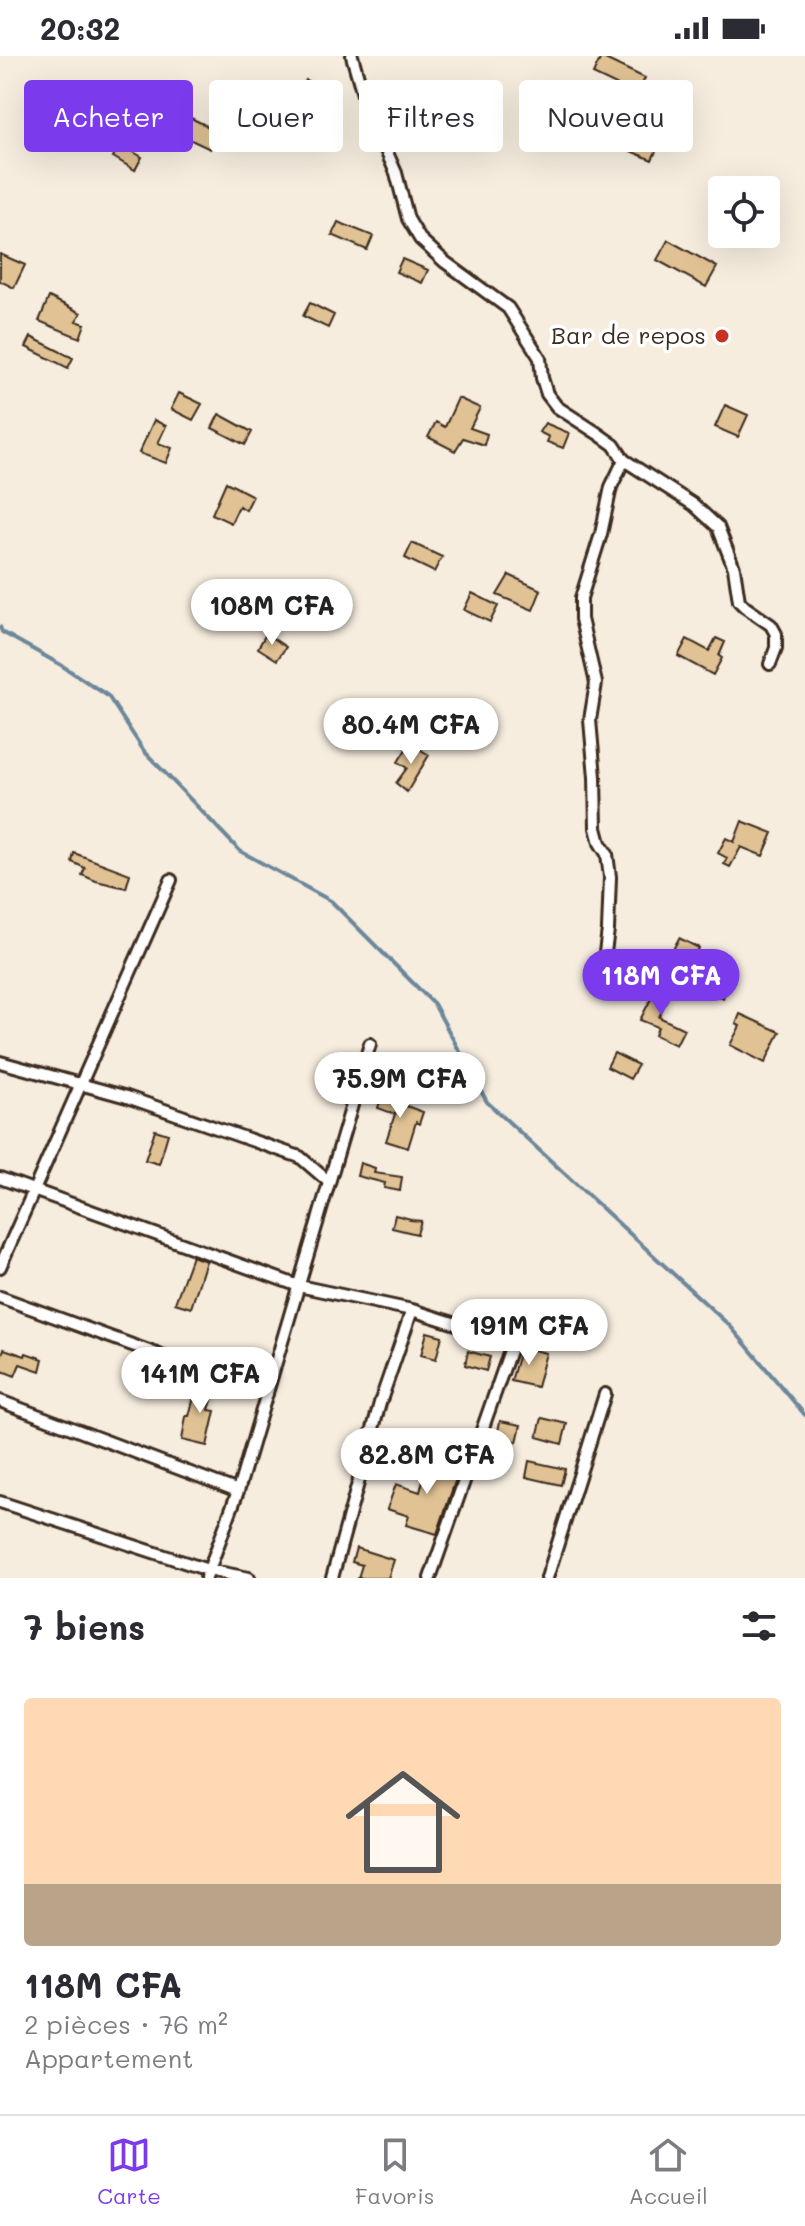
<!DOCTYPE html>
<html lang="fr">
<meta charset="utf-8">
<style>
:root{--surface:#fff;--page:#f7f7f7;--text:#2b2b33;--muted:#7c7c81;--line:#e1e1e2;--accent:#7c3aed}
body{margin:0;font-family:Mali,sans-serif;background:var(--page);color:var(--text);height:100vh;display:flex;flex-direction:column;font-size:30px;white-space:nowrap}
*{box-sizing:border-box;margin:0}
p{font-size:26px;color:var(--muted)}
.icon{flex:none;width:44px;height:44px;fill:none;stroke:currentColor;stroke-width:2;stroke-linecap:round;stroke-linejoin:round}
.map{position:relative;height:1522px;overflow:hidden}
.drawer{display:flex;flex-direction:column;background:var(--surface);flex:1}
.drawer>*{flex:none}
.top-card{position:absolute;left:24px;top:24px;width:758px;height:72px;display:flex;gap:16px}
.buttons{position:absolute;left:708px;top:120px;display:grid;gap:16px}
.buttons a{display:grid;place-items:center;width:72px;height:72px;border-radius:8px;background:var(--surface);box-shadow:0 8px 32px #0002;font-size:40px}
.price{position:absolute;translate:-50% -68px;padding:0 18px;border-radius:28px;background:#fff;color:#222;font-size:26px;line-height:52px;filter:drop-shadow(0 2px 4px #0008)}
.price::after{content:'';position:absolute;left:50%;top:48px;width:24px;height:18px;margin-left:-12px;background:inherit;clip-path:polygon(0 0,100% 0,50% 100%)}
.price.selected{background:var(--accent);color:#fff}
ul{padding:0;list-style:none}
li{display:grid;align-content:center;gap:16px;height:424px;padding:0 24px}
li span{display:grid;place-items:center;height:248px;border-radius:8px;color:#555}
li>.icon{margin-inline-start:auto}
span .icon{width:144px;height:144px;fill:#fffc;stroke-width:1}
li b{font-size:34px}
h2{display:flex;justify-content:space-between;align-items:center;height:96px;padding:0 24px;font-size:34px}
.tag{padding:0 28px;border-radius:8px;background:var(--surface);box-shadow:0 8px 32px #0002;font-size:28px;line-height:72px}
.tag.selected{background:var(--accent);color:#fff}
.status{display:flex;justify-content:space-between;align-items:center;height:56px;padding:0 40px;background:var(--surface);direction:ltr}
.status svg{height:22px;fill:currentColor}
.menu{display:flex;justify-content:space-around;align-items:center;height:112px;border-top:2px solid var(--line);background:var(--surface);font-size:22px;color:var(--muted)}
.menu a{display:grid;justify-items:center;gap:4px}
.menu .selected{color:var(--accent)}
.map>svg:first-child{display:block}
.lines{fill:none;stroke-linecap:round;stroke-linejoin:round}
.stream{stroke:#6d879a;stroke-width:4}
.building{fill:#e0c294;stroke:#3b2a1e;stroke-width:2}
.street-casing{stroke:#3b2a1e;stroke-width:16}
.street{stroke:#fff;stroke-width:10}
.poi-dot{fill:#c8321e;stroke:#fff;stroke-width:3}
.labels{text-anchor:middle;stroke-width:7;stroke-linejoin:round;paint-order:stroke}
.poi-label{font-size:24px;fill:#3b2a1e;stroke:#fff;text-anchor:end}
</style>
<div class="status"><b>20:32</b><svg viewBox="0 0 49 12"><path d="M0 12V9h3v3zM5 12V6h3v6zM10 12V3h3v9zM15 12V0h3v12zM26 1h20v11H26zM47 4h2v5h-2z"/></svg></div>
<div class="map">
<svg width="805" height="1522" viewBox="0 0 805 1522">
<rect width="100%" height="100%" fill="#f6eddf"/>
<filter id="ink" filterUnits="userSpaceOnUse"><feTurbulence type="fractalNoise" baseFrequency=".0125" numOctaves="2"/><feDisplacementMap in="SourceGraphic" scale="16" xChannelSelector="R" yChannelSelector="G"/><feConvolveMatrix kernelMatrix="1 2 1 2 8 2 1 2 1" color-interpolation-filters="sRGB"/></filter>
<g filter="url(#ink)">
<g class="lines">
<path class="stream" d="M0,571L2,576L61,609L108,640L144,695L240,795L331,845L434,948L487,1046L731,1271L805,1359"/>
</g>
<path class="building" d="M601,1L645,22L637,39L593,18Z
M306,24L324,34L311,57L324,63L317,77L287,63Z
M412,25L432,33L427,47L407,40Z
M181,57L219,76L210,93L172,75Z
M621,64L662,82L652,104L611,87Z
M120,88L142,101L135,114L113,101Z
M338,166L373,180L367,194L332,179Z
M668,184L717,211L706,231L657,204Z
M0,198L25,209L14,232L0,225Z
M402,203L428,214L422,227L396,216Z
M49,241L81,257L76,265L85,268L80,282L39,265Z
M310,247L334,259L328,272L303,260Z
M31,281L73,302L68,312L26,291Z
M179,337L202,348L193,364L171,353Z
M458,342L480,352L470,372L487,378L484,389L463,382L455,395L428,381L436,366L445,371Z
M725,349L748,359L738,381L715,371Z
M219,358L252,376L245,389L212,372Z
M154,364L166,370L158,387L172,392L166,407L139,397Z
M545,367L569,377L563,392L547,386L549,381L539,376Z
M226,426L253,440L246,454L239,450L231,467L212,458Z
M412,487L442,501L434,516L405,502Z
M509,519L541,534L533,554L497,539Z
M472,537L498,550L490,566L464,554Z
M266,578L286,591L277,604L258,592Z
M716,582L725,586L719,600L722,602L713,619L678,600L687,583L709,595Z
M410,687L429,699L407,736L396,727L407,712L398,706Z
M742,765L773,777L763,800L741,791L730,811L724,808L727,802L718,797L726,782L734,786Z
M74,797L130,818L126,832L96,825L82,819L85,812L72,806Z
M679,882L699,892L691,906L686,903L678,921L662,915Z
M708,917L729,926L723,942L702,933Z
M658,929L670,936L659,961L684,973L676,989L655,979L658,971L640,964Z
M740,958L780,976L765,1007L730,989L740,970L736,968Z
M614,997L638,1009L630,1023L607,1011Z
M383,1036L397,1041L395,1046L423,1056L419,1068L416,1066L408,1092L386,1085L395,1058L378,1052Z
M155,1074L168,1078L159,1108L145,1104Z
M360,1107L375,1112L374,1117L402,1121L400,1135L384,1132L385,1127L357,1120Z
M395,1159L411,1163L410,1164L421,1165L417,1178L392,1172Z
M192,1200L206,1205L191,1252L175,1247Z
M427,1276L442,1280L436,1303L421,1299Z
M521,1291L546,1297L537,1331L511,1325Z
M4,1293L25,1300L26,1297L43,1303L40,1315L20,1308L15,1320L0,1314V1302Z
M468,1295L490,1301L486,1315L465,1309Z
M199,1322L217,1328L209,1354L215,1355L207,1390L182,1384L186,1360H189Z
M542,1362L567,1368L562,1388L537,1381Z
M500,1365L521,1369L517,1386L497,1381Z
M427,1399L461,1408L437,1478L406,1469L409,1460L387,1453L396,1428L420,1436L425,1416H423Z
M529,1405L565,1413L561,1429L526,1421Z
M356,1492L394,1504L388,1522H358L362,1509L352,1506Z"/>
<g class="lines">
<defs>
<path id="street" d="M352,0L366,49L396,117L408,163L420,183L445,206L508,252L540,302L542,322L547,338L557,351L597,377L614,389L624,404L694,449L718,471L734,512L739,545L745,551L771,569L776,578V592L770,608
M602,919L608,874L610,821L607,798L600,787L596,772L595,721L590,664L596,627L581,563V542L601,478L611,431L624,404
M0,1006L127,1041L300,1101L329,1126
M0,1122L299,1230L412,1254L513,1286L430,1522
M0,1211L171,824
M0,1241L267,1338
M0,1345L238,1435
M0,1446L208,1514L249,1522
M206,1522L238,1435L370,988
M332,1522L380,1347L412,1254
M547,1522L605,1338"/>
</defs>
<use href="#street" class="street-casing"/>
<use href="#street" class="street"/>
</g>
</g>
<circle class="poi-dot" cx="722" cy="280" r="8"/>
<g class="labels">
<g class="poi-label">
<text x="706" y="288">Bar de repos</text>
</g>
</g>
</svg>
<div class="buttons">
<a><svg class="icon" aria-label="locate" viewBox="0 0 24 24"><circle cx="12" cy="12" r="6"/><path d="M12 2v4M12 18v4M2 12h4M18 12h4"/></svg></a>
</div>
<b class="price" style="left:272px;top:591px">108M CFA</b>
<b class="price" style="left:411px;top:710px">80.4M CFA</b>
<b class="price selected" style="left:661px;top:961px">118M CFA</b>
<b class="price" style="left:400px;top:1064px">75.9M CFA</b>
<b class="price" style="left:529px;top:1311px">191M CFA</b>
<b class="price" style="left:200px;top:1359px">141M CFA</b>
<b class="price" style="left:427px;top:1440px">82.8M CFA</b>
<div class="top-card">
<a class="tag selected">Acheter</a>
<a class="tag">Louer</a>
<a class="tag">Filtres</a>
<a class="tag">Nouveau</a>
</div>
</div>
<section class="drawer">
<h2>7 biens<svg class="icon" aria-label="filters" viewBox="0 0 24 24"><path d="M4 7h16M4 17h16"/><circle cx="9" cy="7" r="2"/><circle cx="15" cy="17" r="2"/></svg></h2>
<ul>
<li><span style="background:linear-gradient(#ffd9b3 75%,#b9a48a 0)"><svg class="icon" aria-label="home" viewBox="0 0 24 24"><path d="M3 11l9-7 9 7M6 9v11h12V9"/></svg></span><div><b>118M CFA</b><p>2 pièces · 76 m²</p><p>Appartement</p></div></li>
</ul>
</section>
<nav class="menu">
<a class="selected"><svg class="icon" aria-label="map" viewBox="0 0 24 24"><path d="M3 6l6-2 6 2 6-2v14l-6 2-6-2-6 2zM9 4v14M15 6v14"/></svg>Carte</a>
<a><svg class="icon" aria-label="saved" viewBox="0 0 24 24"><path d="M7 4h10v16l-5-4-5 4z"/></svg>Favoris</a>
<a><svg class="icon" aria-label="home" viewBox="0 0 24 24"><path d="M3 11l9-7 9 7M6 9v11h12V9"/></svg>Accueil</a>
</nav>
